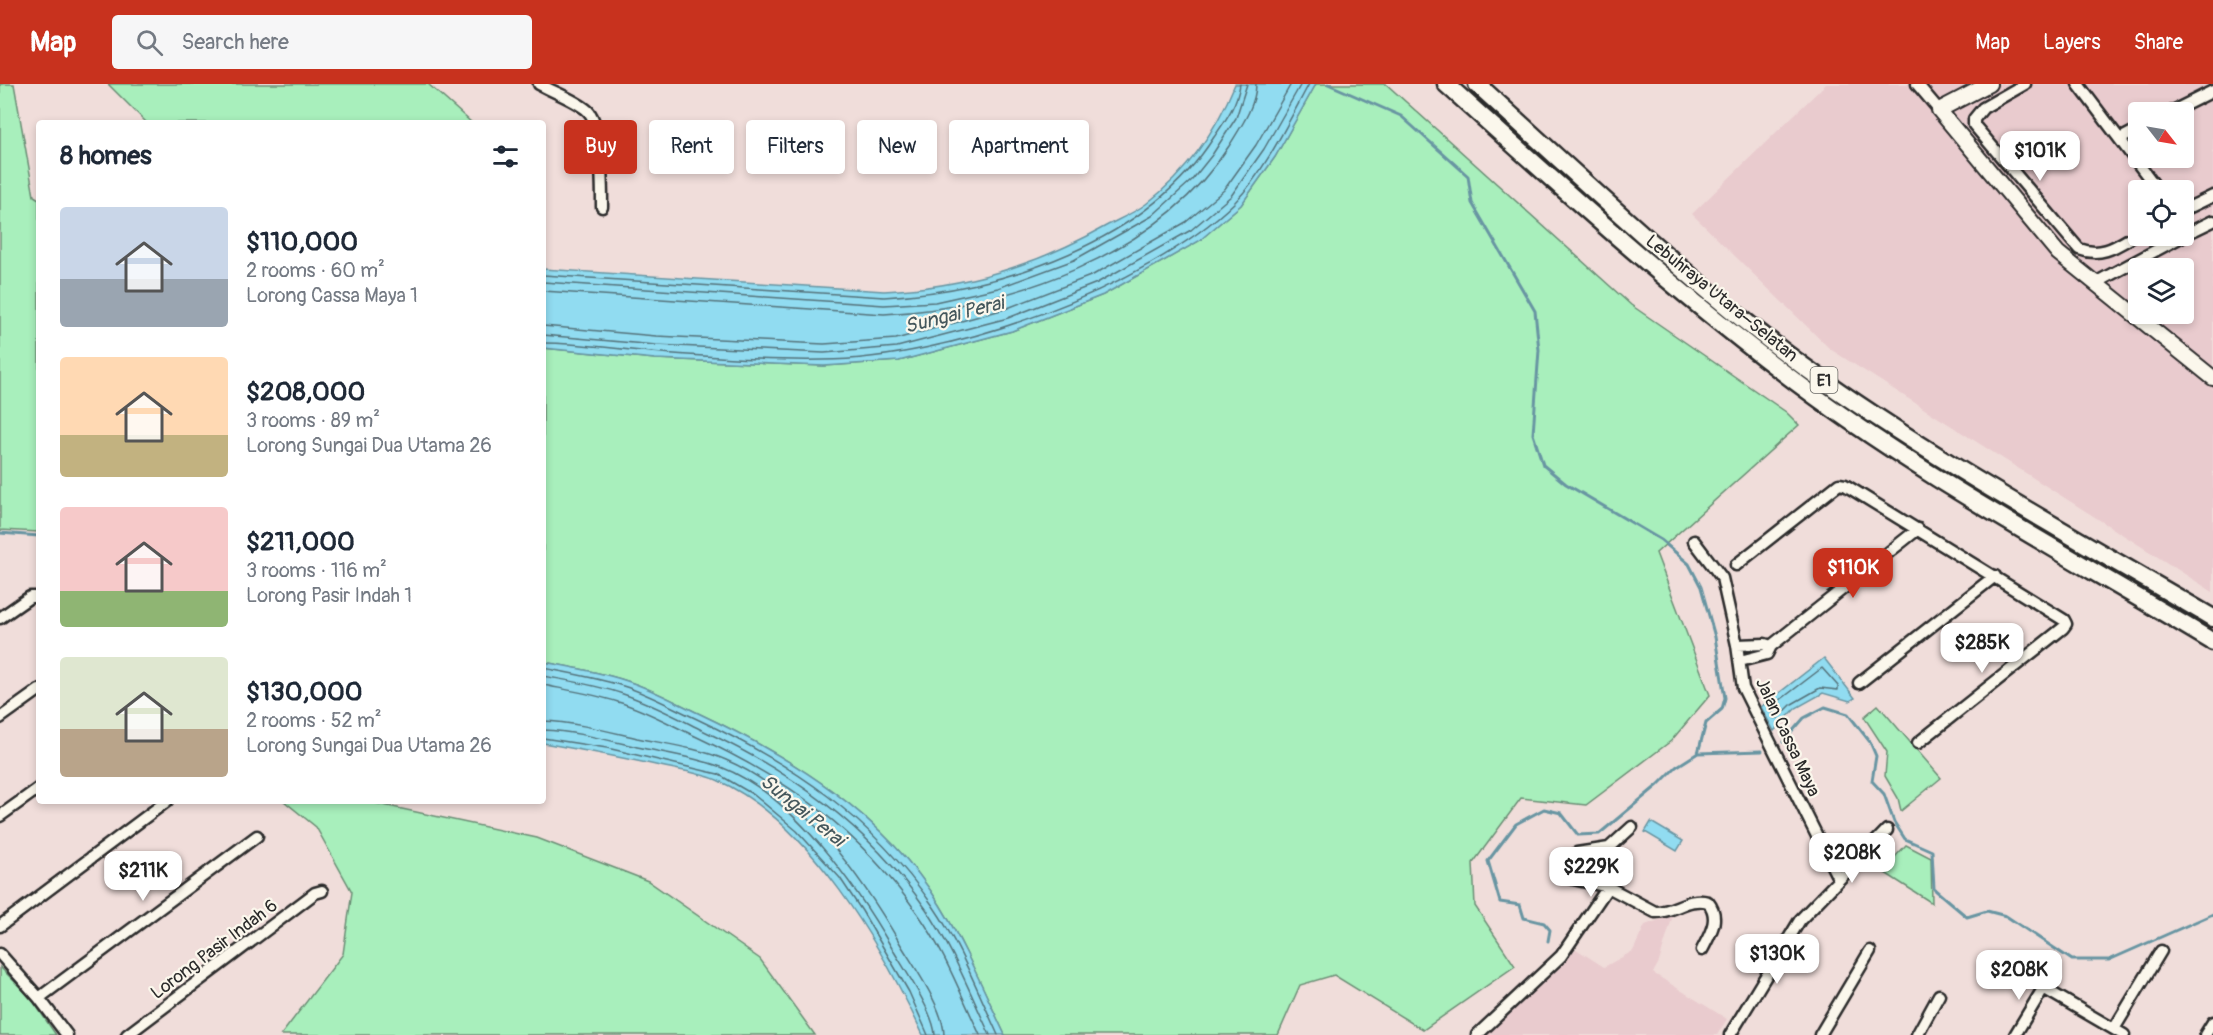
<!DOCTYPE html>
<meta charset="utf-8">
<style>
:root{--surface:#fff;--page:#f6f6f7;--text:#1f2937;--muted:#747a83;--accent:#c8321e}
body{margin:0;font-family:Pangolin,sans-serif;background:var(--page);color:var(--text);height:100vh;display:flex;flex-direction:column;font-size:22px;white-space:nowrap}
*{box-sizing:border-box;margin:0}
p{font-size:20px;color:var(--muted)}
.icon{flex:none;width:33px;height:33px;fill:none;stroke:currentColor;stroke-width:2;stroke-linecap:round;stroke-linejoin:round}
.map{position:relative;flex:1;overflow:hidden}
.panel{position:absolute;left:36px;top:36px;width:510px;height:684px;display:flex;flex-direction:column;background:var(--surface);border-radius:6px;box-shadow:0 3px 9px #0003}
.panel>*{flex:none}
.guide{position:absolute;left:564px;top:36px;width:570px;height:54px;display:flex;gap:12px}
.needle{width:39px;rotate:121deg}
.fabs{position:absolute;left:2128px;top:18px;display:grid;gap:12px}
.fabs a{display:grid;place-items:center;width:66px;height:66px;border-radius:6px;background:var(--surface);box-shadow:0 3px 9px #0003;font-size:30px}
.price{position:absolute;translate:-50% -51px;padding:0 14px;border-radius:12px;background:#fff;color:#222;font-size:20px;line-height:39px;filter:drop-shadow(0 2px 3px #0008)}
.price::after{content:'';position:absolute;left:50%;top:36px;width:18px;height:14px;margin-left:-9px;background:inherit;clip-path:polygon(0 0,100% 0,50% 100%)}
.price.selected{background:var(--accent);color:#fff}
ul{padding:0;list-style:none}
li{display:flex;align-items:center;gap:18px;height:150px;padding:0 24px}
li span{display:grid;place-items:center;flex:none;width:168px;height:120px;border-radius:6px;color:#555}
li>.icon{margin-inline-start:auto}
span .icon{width:72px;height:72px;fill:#fffc;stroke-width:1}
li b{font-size:26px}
h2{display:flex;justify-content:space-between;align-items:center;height:72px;padding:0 24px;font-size:26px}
.chip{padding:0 21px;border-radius:6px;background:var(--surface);box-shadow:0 3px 9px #0003;font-size:21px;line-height:54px}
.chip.selected{background:var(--accent);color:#fff}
header{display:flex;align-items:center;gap:36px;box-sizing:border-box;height:84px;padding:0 30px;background:var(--accent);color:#fff}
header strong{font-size:28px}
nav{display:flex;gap:33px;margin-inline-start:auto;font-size:21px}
.search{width:420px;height:54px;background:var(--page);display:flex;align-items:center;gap:15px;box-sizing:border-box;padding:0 21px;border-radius:6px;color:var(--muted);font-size:22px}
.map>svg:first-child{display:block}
.built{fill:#e9cbce;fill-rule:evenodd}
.green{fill:#a8efbc;stroke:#6a8d74;stroke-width:1.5}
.water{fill:#91dcf1;stroke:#6895a2;stroke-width:1.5}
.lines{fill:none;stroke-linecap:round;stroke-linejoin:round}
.shore{stroke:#54727a;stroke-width:1.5}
.stream{stroke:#6895a2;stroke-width:3}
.minor-casing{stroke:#2b2b2b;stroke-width:15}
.major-casing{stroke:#2b2b2b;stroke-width:18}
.highway-casing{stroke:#2b2b2b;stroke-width:21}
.minor{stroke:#fbf7ec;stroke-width:10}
.major{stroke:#fbf7ec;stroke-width:14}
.highway{stroke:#fbf7ec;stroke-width:16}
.labels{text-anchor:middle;stroke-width:4.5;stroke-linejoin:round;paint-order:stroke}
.shield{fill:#fbf7ec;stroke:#696865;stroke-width:1.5}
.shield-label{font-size:16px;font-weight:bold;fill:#2b2b2b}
.street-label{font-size:18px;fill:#2b2b2b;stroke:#fbf7ec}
.water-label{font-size:20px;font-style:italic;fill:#44575c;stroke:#fbf7ec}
</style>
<header>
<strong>Map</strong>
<div class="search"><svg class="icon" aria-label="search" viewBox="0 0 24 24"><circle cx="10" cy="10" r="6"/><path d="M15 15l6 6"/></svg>Search here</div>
<nav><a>Map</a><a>Layers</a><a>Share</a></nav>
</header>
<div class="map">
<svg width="2213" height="951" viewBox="0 0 2213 951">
<rect width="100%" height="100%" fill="#f0ddda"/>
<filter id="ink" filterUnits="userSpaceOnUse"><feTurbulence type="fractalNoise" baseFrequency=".0167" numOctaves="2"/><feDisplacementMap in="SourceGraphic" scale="12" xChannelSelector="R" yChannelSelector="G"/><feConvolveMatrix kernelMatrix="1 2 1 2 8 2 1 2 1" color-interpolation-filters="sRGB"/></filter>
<g filter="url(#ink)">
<path class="built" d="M1826,0H2213V508L1830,265L1692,130ZM2139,28H2184V74H2139ZM2139,106H2184V152H2139ZM2139,184H2184V230H2139Z
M1673,831L1659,878L1653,889L1727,935L1717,951H1487L1576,865L1604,883L1633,867L1645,841Z"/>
<path class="green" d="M0,0H14L34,112L39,115V448L0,446Z
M108,0H428L472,39H147Z
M1316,0H1386L1631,221L1786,328L1799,341L1656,469L1710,611L1671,657L1586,721L1521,714L1473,779L1475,822L1515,882L1423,946L1334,891L1300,901L1278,951H1005C984,907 965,862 940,821C884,730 791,673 698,629C675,618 652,605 627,597C600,588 571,583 543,578V264L655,275L824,282L899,277L1012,247L1103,211L1199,157L1241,121L1275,73Z
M1878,621L1941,694L1901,727L1898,714L1885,692L1887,668L1864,633Z
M284,717H365L537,754L648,797L760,875L815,951H281L343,870L352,808L316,743Z
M1906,761L1931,774L1932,819L1882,787Z
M0,883L31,914L56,951H0Z"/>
<path class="water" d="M1235,0H1316L1275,73L1241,121L1199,157L1103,211L1012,247L899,277L824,282L655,275L543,264V185L884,207C965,203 1035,182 1106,142C1119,135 1134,129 1146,120C1186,89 1216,47 1235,0Z
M1824,574L1855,614L1850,617L1823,609L1796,624L1774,647L1761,623Z
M543,578C571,583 600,588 627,597C652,605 675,618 698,629C791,673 884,730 940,821C965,862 984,907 1005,951H923C882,863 810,737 717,696C700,689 678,686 660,682C621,673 582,666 543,659Z
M1651,738L1683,757L1677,767L1645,748Z"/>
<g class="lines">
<path class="shore" d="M543,191L884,213C1003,207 1148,157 1214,53C1225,37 1238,19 1240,0
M543,198L884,221L935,218L998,204L1074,176L1152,132L1192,96L1212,71L1236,34L1247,0
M543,207L884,230C1009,224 1159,171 1229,62C1240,44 1256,22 1256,0
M543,242L656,252L824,260L896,255L1005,225L1093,191L1186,138L1224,106L1256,61L1291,0
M543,251L656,261L824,269L897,263L1008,234L1097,199L1191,146L1231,112L1264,65L1301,0
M543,259C579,259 615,265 651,268C708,273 767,277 823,276C947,276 1146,205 1235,118C1264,89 1289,37 1309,0
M543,584C570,589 597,594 623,602C649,610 673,624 697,635C794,681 870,732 933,822C960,861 978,908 998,951
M1822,584L1838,602V606L1820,604L1792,620L1778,634H1774L1771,623Z
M543,592C570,597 597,601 623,610C650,619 676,633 702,646C793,689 867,741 926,825C952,863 970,909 990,951
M543,601C568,606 594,610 618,618C646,626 671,641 697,653C790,697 858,745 918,830C944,866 961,911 980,951
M543,637C574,638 607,647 637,654C666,660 698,664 726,676C802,708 861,792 901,861C915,884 944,925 944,951
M543,646C574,647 607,656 637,663C665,669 695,673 721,683C793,711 856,802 893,866C905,886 934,929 935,951
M543,654L607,664L718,690L754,711L797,747L840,794L862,827L909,908L928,951"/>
<path class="stream" d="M1328,0L1401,32L1468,92L1472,119L1535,227L1539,266L1533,350L1543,381L1566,400L1661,456L1689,480L1701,503L1715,553L1725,614L1722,625L1706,639L1698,669L1676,683L1658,701L1599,750L1578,751L1561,729L1544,725L1516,740L1488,777L1500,818L1520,821L1524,834L1544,839L1550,846L1548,857
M0,449L39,452
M1783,658L1804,634L1825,623L1848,630L1870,658L1876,672L1872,697L1884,710L1894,738L1905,755L1932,767L1934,805L1967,833L1987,827L2006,832L2072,876H2109L2213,830
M1698,669L1762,667"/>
<defs>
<path id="minor" d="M539,0C553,8 576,16 588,27C602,41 602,103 602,123
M1917,0L1939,26
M2025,0L1983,24L1974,35V41L2079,165C2103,174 2118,161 2139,149
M2078,0L2158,106
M2171,28L2213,7
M2120,55L2139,45
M2184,126L2213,112
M2184,151L2213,137
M2095,199L2183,152
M1694,457L1722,494L1737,561L1743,604L1838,794
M1736,481L1839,400L1845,401L2064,536L2066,540L2063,544L1918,659
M0,534L30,513H37L39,516
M1737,561L1765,560L1771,562
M1740,577L1767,570L1771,562L1918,445
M1859,599L1995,492
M0,634L39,606
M0,732L39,704
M1632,743L1609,764L1577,769L1567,777L1569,794L1608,803L1655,828C1674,829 1688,812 1708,818C1721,834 1710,850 1702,866
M0,842L167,717
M0,870L39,914L67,951
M39,914L257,752
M2114,945L2161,867
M127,951L315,809L322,807
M1477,951L1561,872L1608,803
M1730,951L1800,836L1887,746
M1820,951L1870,867
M1917,951L1939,911
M2015,951L2041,908L2045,905L2124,951
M2205,951L2213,938"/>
<path id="major" d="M1989,0L1939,26L2058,169L2213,294"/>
<path id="highway" d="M1446,0C1555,98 1663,197 1780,286C1915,390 2067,470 2213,558
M1477,0C1583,96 1688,197 1803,282C1933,376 2075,453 2213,534"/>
</defs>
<use href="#minor" class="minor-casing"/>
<use href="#major" class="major-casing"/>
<use href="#highway" class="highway-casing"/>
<use href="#minor" class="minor"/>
<use href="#major" class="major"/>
<use href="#highway" class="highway"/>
</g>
</g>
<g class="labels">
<rect class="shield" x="1810.5" y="283" width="27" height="26" rx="4.5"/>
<g class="shield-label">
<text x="1824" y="302">E1</text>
</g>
<g class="street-label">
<text transform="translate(1722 214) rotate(39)" y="6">Lebuhraya Utara–Selatan</text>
<text transform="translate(1788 653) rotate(65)" y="6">Jalan Cassa Maya</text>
<text transform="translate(214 865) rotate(-37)" y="6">Lorong Pasir Indah 6</text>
</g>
<g class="water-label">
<text transform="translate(954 230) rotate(-14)" y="7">Sungai Perai</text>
<text transform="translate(803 726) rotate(39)" y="7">Sungai Perai</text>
</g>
</g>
</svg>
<div class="fabs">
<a><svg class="needle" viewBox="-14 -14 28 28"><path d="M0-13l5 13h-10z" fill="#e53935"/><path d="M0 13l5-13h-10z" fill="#747a83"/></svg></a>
<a><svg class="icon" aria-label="locate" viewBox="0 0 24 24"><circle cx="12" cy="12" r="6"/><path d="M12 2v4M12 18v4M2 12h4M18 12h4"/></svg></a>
<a><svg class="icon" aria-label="layers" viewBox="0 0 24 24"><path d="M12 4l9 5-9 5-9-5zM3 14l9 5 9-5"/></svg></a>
</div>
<b class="price" style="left:2040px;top:98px">$101K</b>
<b class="price selected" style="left:1853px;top:515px">$110K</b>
<b class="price" style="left:1982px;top:590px">$285K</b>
<b class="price" style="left:1852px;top:800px">$208K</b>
<b class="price" style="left:1591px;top:814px">$229K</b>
<b class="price" style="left:143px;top:818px">$211K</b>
<b class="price" style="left:1777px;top:901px">$130K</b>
<b class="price" style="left:2019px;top:917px">$208K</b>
<div class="guide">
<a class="chip selected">Buy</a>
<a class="chip">Rent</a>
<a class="chip">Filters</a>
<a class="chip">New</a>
<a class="chip">Apartment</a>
</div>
<section class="panel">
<h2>8 homes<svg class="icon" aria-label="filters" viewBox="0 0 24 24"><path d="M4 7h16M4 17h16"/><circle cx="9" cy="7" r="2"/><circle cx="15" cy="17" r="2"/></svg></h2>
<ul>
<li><span style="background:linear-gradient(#c9d6e8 60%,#9aa5b1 0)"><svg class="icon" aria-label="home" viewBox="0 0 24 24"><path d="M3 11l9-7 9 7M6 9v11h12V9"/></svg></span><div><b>$110,000</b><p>2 rooms · 60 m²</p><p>Lorong Cassa Maya 1</p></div></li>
<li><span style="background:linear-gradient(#ffd9b3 65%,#c2b280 0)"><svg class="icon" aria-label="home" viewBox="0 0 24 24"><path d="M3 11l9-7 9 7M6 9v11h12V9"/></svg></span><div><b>$208,000</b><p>3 rooms · 89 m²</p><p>Lorong Sungai Dua Utama 26</p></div></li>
<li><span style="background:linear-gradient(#f6c9c9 70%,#8fb573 0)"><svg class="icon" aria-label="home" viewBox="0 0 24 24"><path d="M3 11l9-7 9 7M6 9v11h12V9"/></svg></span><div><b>$211,000</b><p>3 rooms · 116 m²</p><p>Lorong Pasir Indah 1</p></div></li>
<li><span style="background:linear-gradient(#dfe7d0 60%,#b9a48a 0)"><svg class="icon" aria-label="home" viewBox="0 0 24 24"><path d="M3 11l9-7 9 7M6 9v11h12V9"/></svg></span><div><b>$130,000</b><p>2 rooms · 52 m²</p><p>Lorong Sungai Dua Utama 26</p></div></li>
</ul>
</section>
</div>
